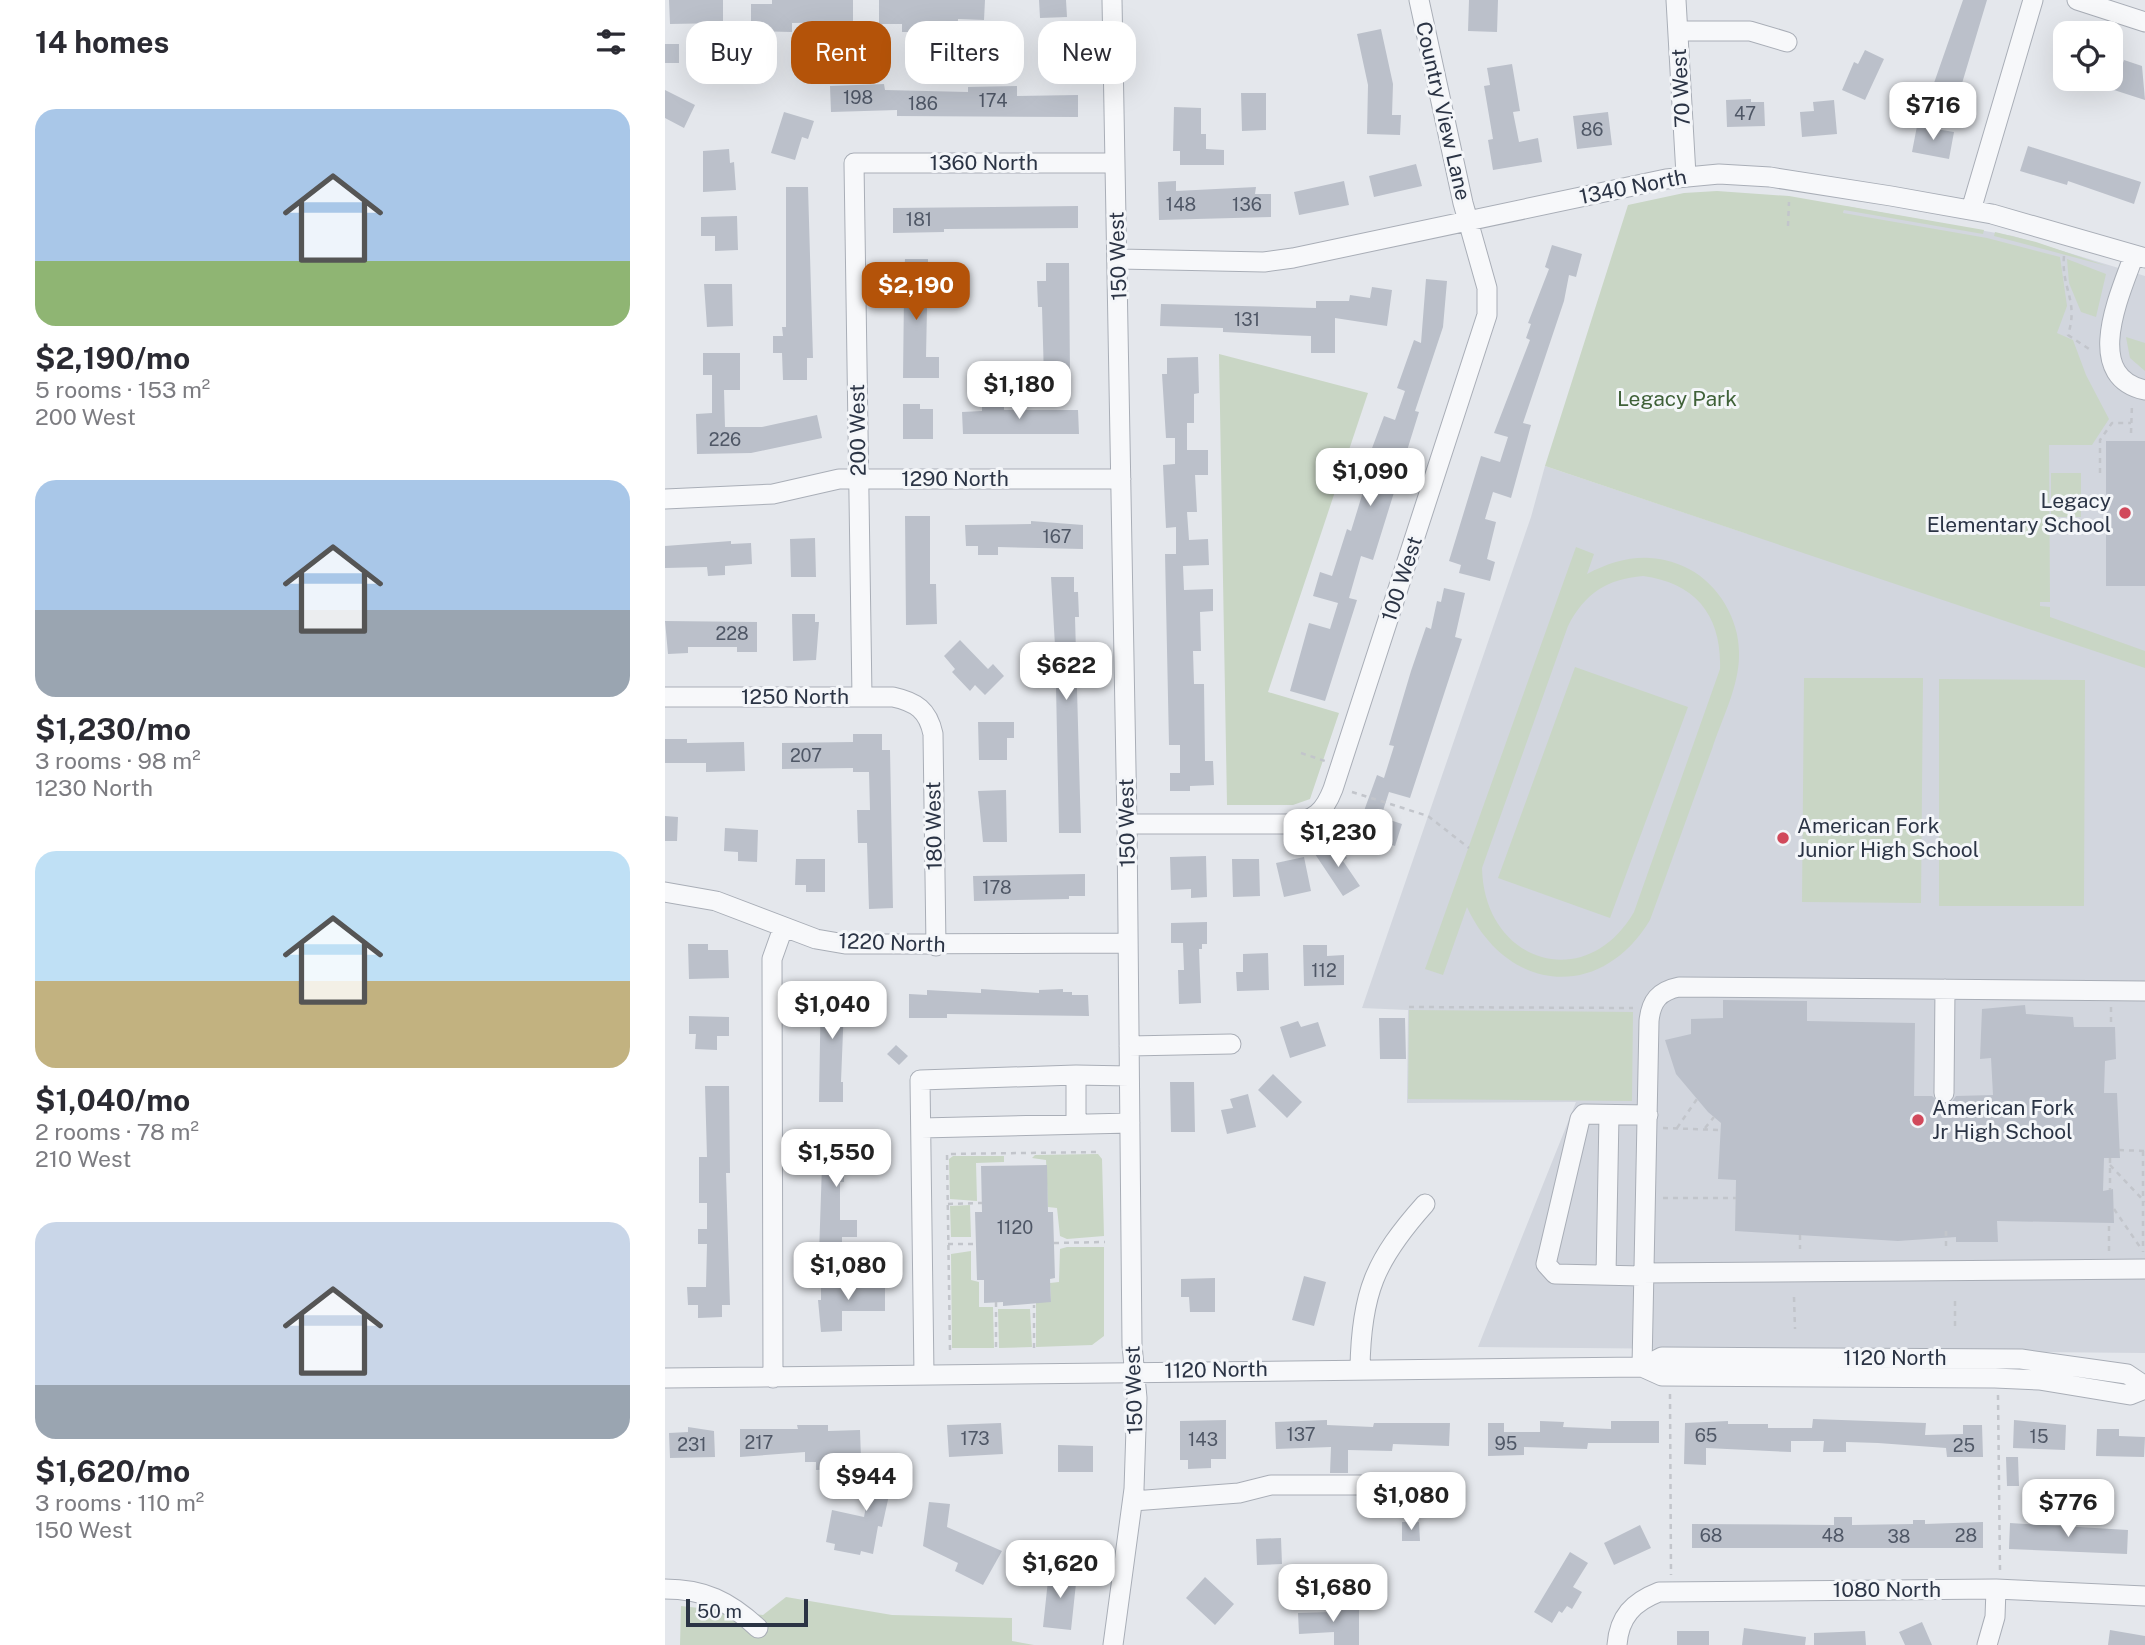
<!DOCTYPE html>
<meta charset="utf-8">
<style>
:root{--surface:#fff;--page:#f7f7f7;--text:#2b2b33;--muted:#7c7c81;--accent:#b45309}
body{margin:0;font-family:"Public Sans",sans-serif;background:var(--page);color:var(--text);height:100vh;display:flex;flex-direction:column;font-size:26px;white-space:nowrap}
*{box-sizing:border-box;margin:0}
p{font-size:23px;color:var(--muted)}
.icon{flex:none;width:38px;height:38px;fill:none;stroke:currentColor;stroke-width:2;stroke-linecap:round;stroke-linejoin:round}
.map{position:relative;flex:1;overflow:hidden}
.sheet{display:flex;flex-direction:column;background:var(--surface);width:665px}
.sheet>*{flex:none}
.guide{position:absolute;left:21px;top:21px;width:665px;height:63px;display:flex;gap:14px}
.controls{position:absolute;left:1388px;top:21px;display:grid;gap:14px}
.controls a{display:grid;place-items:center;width:70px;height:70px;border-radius:14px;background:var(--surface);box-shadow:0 7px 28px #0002;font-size:35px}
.scale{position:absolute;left:21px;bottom:18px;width:122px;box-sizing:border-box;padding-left:7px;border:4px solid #2b3445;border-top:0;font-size:19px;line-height:24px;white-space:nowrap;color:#2b3445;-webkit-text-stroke:5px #f4f6f9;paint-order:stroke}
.price{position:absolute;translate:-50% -60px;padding:0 16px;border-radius:14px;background:#fff;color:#222;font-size:23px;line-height:46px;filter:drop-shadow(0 2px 4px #0008)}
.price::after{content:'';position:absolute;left:50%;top:42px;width:21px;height:16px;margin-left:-10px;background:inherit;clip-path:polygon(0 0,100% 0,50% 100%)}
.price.current{background:var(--accent);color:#fff}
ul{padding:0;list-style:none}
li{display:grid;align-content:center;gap:14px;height:371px;padding:0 35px}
li span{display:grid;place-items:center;height:217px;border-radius:21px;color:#555}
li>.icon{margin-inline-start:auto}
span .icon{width:126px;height:126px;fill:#fffc;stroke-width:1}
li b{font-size:30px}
h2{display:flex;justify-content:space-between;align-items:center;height:84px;padding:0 35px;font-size:30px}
.chip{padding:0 24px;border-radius:21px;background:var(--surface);box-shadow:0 7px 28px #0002;font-size:24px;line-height:63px}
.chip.current{background:var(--accent);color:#fff}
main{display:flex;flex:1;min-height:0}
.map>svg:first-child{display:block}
.built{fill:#d2d6de}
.green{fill:#c9d6c5;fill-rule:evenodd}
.building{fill:#bbc0ca}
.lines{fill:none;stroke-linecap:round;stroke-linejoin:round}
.minor-casing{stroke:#a9aeb7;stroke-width:21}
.path{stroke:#c2c5cb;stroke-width:2.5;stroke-dasharray:5 5;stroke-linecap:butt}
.minor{stroke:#f7f8fa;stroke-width:19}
.poi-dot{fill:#d1495b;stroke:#f4f6f9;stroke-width:2.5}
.labels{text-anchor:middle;stroke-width:6;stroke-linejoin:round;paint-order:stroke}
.number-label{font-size:18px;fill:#4f5766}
.street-label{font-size:21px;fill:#2b3445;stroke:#f4f6f9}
.park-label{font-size:21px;fill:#3f6138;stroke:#f4f6f9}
.poi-label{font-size:21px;fill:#2b3445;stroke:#f4f6f9;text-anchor:start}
</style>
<main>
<section class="sheet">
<h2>14 homes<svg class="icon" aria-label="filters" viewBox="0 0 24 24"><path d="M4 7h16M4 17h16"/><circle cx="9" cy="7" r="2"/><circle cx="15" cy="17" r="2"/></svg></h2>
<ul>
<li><span style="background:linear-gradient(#a9c7e8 70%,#8fb573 0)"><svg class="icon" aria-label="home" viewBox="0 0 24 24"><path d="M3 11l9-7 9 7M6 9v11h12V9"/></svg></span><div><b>$2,190/mo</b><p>5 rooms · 153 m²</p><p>200 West</p></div></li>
<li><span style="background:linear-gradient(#a9c7e8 60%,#9aa5b1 0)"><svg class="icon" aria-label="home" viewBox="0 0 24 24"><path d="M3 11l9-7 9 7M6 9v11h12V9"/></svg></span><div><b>$1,230/mo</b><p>3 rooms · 98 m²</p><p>1230 North</p></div></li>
<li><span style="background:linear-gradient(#bfe0f5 60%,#c2b280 0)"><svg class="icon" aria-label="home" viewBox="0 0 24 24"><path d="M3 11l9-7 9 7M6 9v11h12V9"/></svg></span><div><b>$1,040/mo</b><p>2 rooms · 78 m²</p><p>210 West</p></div></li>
<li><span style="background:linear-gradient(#c9d6e8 75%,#9aa5b1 0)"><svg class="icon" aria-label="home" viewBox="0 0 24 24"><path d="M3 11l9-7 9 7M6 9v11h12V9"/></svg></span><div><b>$1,620/mo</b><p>3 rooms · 110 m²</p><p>150 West</p></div></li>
</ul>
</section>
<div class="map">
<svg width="1480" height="1645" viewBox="0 0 1480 1645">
<rect width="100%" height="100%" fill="#e4e7ec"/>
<path class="built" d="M1180,206L1348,236L1480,276V1353L813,1347L911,1102L742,1103L743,1010L697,1008L866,517L880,466L1083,534Z"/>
<path class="green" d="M1052,191L1124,196L1319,230L1318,234L1179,210L1178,213L1322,238L1395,257L1402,306L1392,333L1408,340L1421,375L1444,419L1427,445H1384L1385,602H1375V606L1385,607V617L1480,651V668L880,466L963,205L1019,193Z
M1330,232L1371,242L1442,266L1329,236Z
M1402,259L1441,274L1431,317L1416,312L1404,283Z
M1461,337L1480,343V371L1465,358Z
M554,354L703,393L603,692L674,713L645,799L628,805H562Z
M1386,473H1416V517H1386Z
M911,547L929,554L922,574C956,556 989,551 1024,569C1053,584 1074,619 1074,652C1075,685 1057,718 1047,749C1026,806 1006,863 985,920C935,1003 841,992 802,907L778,975L760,969ZM978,576C1031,583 1057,616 1055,669L969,912C921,995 819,963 817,868L903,626C920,593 942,579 978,576Z
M910,667L1023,707L945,918L833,878Z
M1139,678H1258L1256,903L1137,902Z
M1274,679L1420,680L1419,906H1274Z
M744,1010L968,1012L967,1101L743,1099Z
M433,1154L437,1159L439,1236L402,1239L395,1236L392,1208L383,1207L381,1160L367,1158L370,1155Z
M288,1156H339V1162L311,1163L312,1201L285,1199L284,1159Z
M305,1205L306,1237H286L285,1206Z
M402,1247H439V1336L427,1345L371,1347V1302H386L385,1283L394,1282L395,1249Z
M306,1251V1280L314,1282V1307H328L329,1348H287L286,1254Z
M333,1309H365L367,1347L334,1348Z
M121,1597L227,1615L347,1618V1641L369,1645H15L16,1606L98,1615Z"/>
<path class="building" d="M4,0H58V23L5,24Z
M107,0H188V22L127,23V32L86,31V4H107Z
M214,0H320L319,20L293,19L291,56H278V32H237V24H214Z
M374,0H401L402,17L375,18Z
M804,0H833L832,32L803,31Z
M1298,0H1322L1295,90L1269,83Z
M716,29L728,84L727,115H736L735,135L702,134L703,85L692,34Z
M0,44H14V63H0Z
M1200,50L1219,59L1200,100L1177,90L1189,62L1193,64Z
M1459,60L1477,66L1480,100L1449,90Z
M847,64L855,111L848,112L854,142L873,138L877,162L828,170L823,140L828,139L819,86L825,85L822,68Z
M219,84L220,90L303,92V87L352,86V96L413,95V117L232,116V110L166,112L165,86Z
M0,90L30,105L19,128L0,118Z
M576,93H601V130L577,131Z
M1086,99V102H1099L1100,126L1062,127L1061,100Z
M1169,100L1172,134L1137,137L1135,112L1149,111L1148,102Z
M509,107L536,108V134H541V149L559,150V165H515V151H508Z
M119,112L149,121L143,139L137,137L130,160L106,153Z
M943,112L947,145L912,149L908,116Z
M1252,126L1289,132L1284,159L1247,152Z
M1363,146L1476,182L1469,204L1403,181L1402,185L1355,171Z
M64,149L65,163L69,162L71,190L38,192V151Z
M751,164L757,186L709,197L704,176Z
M511,181V191L591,187L590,194H606V217L494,220L493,182Z
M679,181L684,205L634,215L629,192Z
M121,187H143L148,358H142V380H118L117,353H108V336H118L117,327H121Z
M413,206V228L279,229V232L228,233V208Z
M72,216L73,250L50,251V236H36V217Z
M887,245L917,254L911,277L904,275L899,301L858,423L866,425L846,498L828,492L820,519L831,522L822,559L830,562L825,581L794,573L796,565L784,561L816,456L835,462L843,437L829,433L865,340L861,338L866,324L863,323L884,269L880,267Z
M240,259H263L261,357H274V378H238L239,294H235V274L239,275Z
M381,263H404L405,378H379L377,307H373L372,281H381Z
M761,279L782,281L778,327L750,411L754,412L708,560L696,556L684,598L692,600L660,701L625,691L644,623L665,629L673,603L648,596L655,572L667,576L682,529L686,531L705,469L700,467L719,416L730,420L740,391L732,388L749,340L756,343Z
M39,284H67L68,326L42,327Z
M707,287L727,290L722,326L670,318V353H646V336L558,332V328L495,326L496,304L651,308V301H684L685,295L705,298Z
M38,353H75V390H59L60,427H97L152,415L157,438L86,453L32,454L31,414L47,413V375H38Z
M533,357L534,393L529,394V423H522V450H543V475H530L532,512H522L524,540L543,539L544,565L518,566L519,590L548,589V611L535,612L536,651H528L529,684H539L540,761H548L549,785L525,786V791H505V773H515V745H504L500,554H511V527L501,528L498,465L510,464V438H501L497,374H502V358Z
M339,401V410H413L414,434H298L297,412L317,411V402Z
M238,404H255V409H268V439H238Z
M1441,441H1480V586H1441Z
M240,516H265V584H271L272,624L241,625Z
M366,521L418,525V549L333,547V555H313V546H301L300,525L366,524Z
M150,538L151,577H126L125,539Z
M66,541V544L86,543L87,564L60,566V575L43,576L42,567L0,568V546Z
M386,577H409V592H413L414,617H410L416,833H394L391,686H380L379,664L391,663Z
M779,588L800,593L790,637L797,639L745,798L724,792L716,817L737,824L730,846L691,833L712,775L719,778L729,746L724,745L746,671L761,627L766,629L772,601L776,602Z
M127,614H150V622H154L151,660L128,661Z
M0,621L92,622V652H72V647H23V653L3,654Z
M295,640L323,669L328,664L339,676L320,695L310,685L305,691L287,672L290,669L279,656Z
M313,722H349V738H342V760H314Z
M188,734H217V750H225L228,908L204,909L202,843H193L192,810H205L204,772H188V768L117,769V743L188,742Z
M0,739H22V743L79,742L80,771L41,772V763H0Z
M341,790L342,842H318L313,791Z
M0,816L13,817L12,841H0Z
M60,828L93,830L92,862L73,861V852L59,851Z
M672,843L682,858L678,861L695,886L678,896L650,854Z
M541,856L542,897L526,898V889L506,890L505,857Z
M639,857L646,891L619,897L611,863Z
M131,859H160V892H141V885H130Z
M567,859H594L595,896L568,897Z
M420,874V896H404V899L309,901L308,876Z
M542,922V944H537V949H534L536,1003L514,1004L513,970H519L518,943H506V923Z
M23,944H43V950H63L64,978L24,979Z
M638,945H662V956L679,955V985L639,986Z
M603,953L604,990L572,991L571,972H578V954Z
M156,981H180L176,1082H178V1102H154Z
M316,989L374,993V990L398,989V992H407V995H423L424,1016L282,1014V1018H244V994L262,995V990L316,993Z
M1058,1000L1142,1001V1021L1250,1023L1249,1096H1267L1278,1105L1286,1103L1291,1096L1328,1095L1326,1058L1315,1059L1317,1009L1360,1005L1361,1014L1408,1017L1409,1027H1450L1451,1059L1440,1061L1439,1093H1452L1455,1158H1439L1438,1191L1448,1189L1449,1223L1332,1221L1333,1242H1291V1237L1233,1241L1070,1231L1071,1180L1053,1179L1056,1123L1043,1112L1011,1074L1000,1040L1026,1034V1019L1058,1018Z
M24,1016L64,1017V1036H52V1050L30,1049L31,1034H24Z
M714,1018H740L741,1059H715Z
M633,1021L636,1027L653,1022L661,1046L625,1058L615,1027Z
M231,1045L243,1056L234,1065L222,1054Z
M608,1074L637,1102L622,1118L593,1090Z
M505,1082H529L530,1132H506Z
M40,1086H64L65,1173H61L65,1305H57V1317L33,1318V1305H23L22,1287H41L42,1244H33V1229H42V1203H34V1157H42Z
M583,1094L591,1127L562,1134L556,1110L568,1108L565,1099Z
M152,1132H179V1150H209L210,1166L179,1167V1182H175V1220H192V1237H177V1254H154L157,1165H152Z
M382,1165L383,1212H388L390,1278L385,1279L386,1302L338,1306V1302L319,1303V1280H312L310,1212H317L316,1166Z
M639,1276L661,1282L649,1326L627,1320Z
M550,1278V1312H525L524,1297H516V1279Z
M220,1283V1311H177V1331L156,1332L153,1300H156V1285Z
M1148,1419L1261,1423L1260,1435L1298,1434V1425H1317L1318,1457H1282L1281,1448L1213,1443L1181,1442V1452H1158L1159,1441H1126V1452L1041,1448V1465L1019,1464L1020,1423L1063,1421V1424H1103V1428H1147Z
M561,1420V1459H546V1468L523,1469V1460H515V1421Z
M662,1420V1425L708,1427L709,1423H785L784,1446L728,1444L727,1451L683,1450V1473H665L666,1447L611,1449L610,1422Z
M1349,1420L1401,1425L1400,1450L1348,1448Z
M875,1421L899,1422L898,1427L946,1429V1421H994V1443H923L922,1449L859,1447V1455L823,1456V1423H839V1432H875Z
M336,1423L338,1454L284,1457L282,1425Z
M132,1425H163V1431L195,1430L196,1459L169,1460V1469L151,1470V1462H140V1452L75,1457V1429H133Z
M23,1427L49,1431L50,1457L5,1458L4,1433L23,1432Z
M1432,1429H1454V1436L1480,1437L1479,1457L1431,1456Z
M393,1445L428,1446V1472H393Z
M1341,1457H1353L1354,1486H1342Z
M205,1464H238V1486H226L217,1527L213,1526L208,1554L196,1551L195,1555L169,1550L170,1544L161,1542L167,1510L199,1517L205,1486Z
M264,1502L285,1504L282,1527L337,1551L318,1585L290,1571L293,1563L258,1546Z
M1169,1517H1187V1525L1248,1524V1520H1260V1524L1318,1522V1548H1027V1524L1169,1525Z
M737,1522H754L755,1541H737Z
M1345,1523L1463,1530L1462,1554L1344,1549Z
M975,1525L986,1548L949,1565L939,1543Z
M616,1538L617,1564L592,1565L591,1539Z
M905,1552L923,1563L908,1587L917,1592L907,1609L902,1606L897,1613L894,1611L887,1623L869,1612Z
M384,1571L412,1574L406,1630L378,1627Z
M540,1577L569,1604L550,1625L521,1598Z
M668,1606H694V1645H669V1632L634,1634L633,1613L668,1612Z
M1257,1622L1267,1645H1240L1234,1632Z
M1079,1628L1141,1637L1140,1645H1077Z
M1445,1630L1480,1636V1645H1443Z
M1012,1631H1044V1645H1012Z
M1200,1631L1201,1645H1149V1633Z"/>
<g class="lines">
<defs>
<path id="minor" d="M447,0L462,824L467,1345L472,1398L469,1489L448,1645
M1011,0L1021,175
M1412,0L1480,22
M1013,31H1085L1122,42
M1306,210L1368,0
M1469,255C1456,292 1416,376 1480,390
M454,259L599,262L628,258L1001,179L1054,174L1105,177L1226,196L1327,214L1480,258
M0,499L108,494L174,479H456
M0,697H228C251,702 263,710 268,734L271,946
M197,697L189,163H450
M462,824H626C650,820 659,812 668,789L822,315V288L798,203L754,0
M0,892L51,901L151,939L180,944L463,943
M464,1046L566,1044
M411,1075L464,1076
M1279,1093L1280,989
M256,1128L465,1123
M976,1273L1480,1269
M941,1275L944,1115
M976,1276L890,1274L881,1264L915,1119L919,1114L983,1115
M977,1367L984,1021C986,1001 994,991 1014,987L1480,991
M977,1367L997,1357L1356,1359L1462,1374L1480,1386
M695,1369C696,1293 710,1260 760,1204
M259,1375L255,1080L411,1075V1123
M0,1378L977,1367L997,1376L1330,1378L1374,1380L1465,1395L1480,1389
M108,1378L107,959L118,928
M468,1501L574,1493L606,1485H717
M0,1589C39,1589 64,1601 93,1628
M952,1645C954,1617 968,1602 994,1592L1331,1589L1480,1596
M1322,1645L1330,1617L1331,1589"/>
</defs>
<use href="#minor" class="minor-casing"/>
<path class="path" d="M1123,226L1124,202
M1399,256C1396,289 1414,300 1403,335L1424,349
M1466,433L1467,404
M1435,473V440L1447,423H1466
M636,753L660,761
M687,792L763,816L804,848
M744,1007L968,1008
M1446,1007V1027
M998,1128L1056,1130
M1012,1128L1032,1099
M1040,1128L1049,1117
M1454,1150L1480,1151
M1478,1151V1252
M1445,1158V1190
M1445,1165L1480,1202
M998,1198H1071
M283,1204L317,1203
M1449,1209L1477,1250
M1281,1231V1249
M1135,1235V1249
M389,1243L440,1242
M283,1244H311
M1444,1251V1223
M1129,1297L1130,1329
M1290,1301V1330
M331,1302V1349
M369,1348V1305
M285,1350L282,1154L433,1152
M1005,1394L1006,1575
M1333,1395L1335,1570"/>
<use href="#minor" class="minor"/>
</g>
<g class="poi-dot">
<circle cx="1460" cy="513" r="7"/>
<circle cx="1118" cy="838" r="7"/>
<circle cx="1253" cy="1120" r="7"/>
</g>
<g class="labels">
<g class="number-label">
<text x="193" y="104">198</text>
<text x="328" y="107">174</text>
<text x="258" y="110">186</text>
<text x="1080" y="120">47</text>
<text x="927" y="136">86</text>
<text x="516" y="211">148</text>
<text x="582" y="211">136</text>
<text x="254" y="226">181</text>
<text x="582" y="326">131</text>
<text x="60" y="446">226</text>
<text x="392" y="543">167</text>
<text x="67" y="640">228</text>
<text x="141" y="762">207</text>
<text x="332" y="894">178</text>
<text x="659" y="977">112</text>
<text x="350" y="1234">1120</text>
<text x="636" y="1441">137</text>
<text x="1041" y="1442">65</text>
<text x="1374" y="1443">15</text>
<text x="310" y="1445">173</text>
<text x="538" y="1446">143</text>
<text x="94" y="1449">217</text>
<text x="841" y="1450">95</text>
<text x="27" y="1451">231</text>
<text x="1299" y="1452">25</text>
<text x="1046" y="1542">68</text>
<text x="1168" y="1542">48</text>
<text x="1301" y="1542">28</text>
<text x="1234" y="1543">38</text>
</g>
<g class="street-label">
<text transform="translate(1016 88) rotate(-93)" y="7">70 West</text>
<text transform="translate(778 111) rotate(77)" y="7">Country View Lane</text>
<text x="319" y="170">1360 North</text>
<text transform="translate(968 187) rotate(-11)" y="7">1340 North</text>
<text transform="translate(453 256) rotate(-92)" y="7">150 West</text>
<text transform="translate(193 430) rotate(-91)" y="7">200 West</text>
<text x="290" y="486">1290 North</text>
<text transform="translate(737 579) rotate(-72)" y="7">100 West</text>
<text x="130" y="704">1250 North</text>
<text transform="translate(462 823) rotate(-91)" y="7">150 West</text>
<text transform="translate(269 826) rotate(-91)" y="7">180 West</text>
<text transform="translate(227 943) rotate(2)" y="7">1220 North</text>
<text x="1230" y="1365">1120 North</text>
<text transform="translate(551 1370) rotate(-1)" y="7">1120 North</text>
<text transform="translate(469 1390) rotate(-92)" y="7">150 West</text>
<text x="1222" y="1597">1080 North</text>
</g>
<g class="park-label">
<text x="1012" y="406">Legacy Park</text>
</g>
<g class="poi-label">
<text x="1446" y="508" text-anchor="end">Legacy<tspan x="1446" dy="24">Elementary School</tspan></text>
<text x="1132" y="833">American Fork<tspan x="1132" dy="24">Junior High School</tspan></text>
<text x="1267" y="1115">American Fork<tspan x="1267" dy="24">Jr High School</tspan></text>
</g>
</g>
</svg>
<div class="controls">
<a><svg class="icon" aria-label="locate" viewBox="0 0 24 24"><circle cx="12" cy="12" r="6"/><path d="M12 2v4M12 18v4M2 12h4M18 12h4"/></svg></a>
</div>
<div class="scale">50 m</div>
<b class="price" style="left:1268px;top:142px">$716</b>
<b class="price current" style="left:251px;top:322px">$2,190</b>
<b class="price" style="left:354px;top:421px">$1,180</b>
<b class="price" style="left:705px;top:508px">$1,090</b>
<b class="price" style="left:401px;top:702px">$622</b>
<b class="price" style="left:673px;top:869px">$1,230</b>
<b class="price" style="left:167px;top:1041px">$1,040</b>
<b class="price" style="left:171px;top:1189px">$1,550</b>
<b class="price" style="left:183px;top:1302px">$1,080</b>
<b class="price" style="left:201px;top:1513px">$944</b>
<b class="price" style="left:746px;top:1532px">$1,080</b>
<b class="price" style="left:1403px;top:1539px">$776</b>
<b class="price" style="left:395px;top:1600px">$1,620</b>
<b class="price" style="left:668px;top:1624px">$1,680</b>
<div class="guide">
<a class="chip">Buy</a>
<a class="chip current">Rent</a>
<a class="chip">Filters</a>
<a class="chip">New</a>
</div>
</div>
</main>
